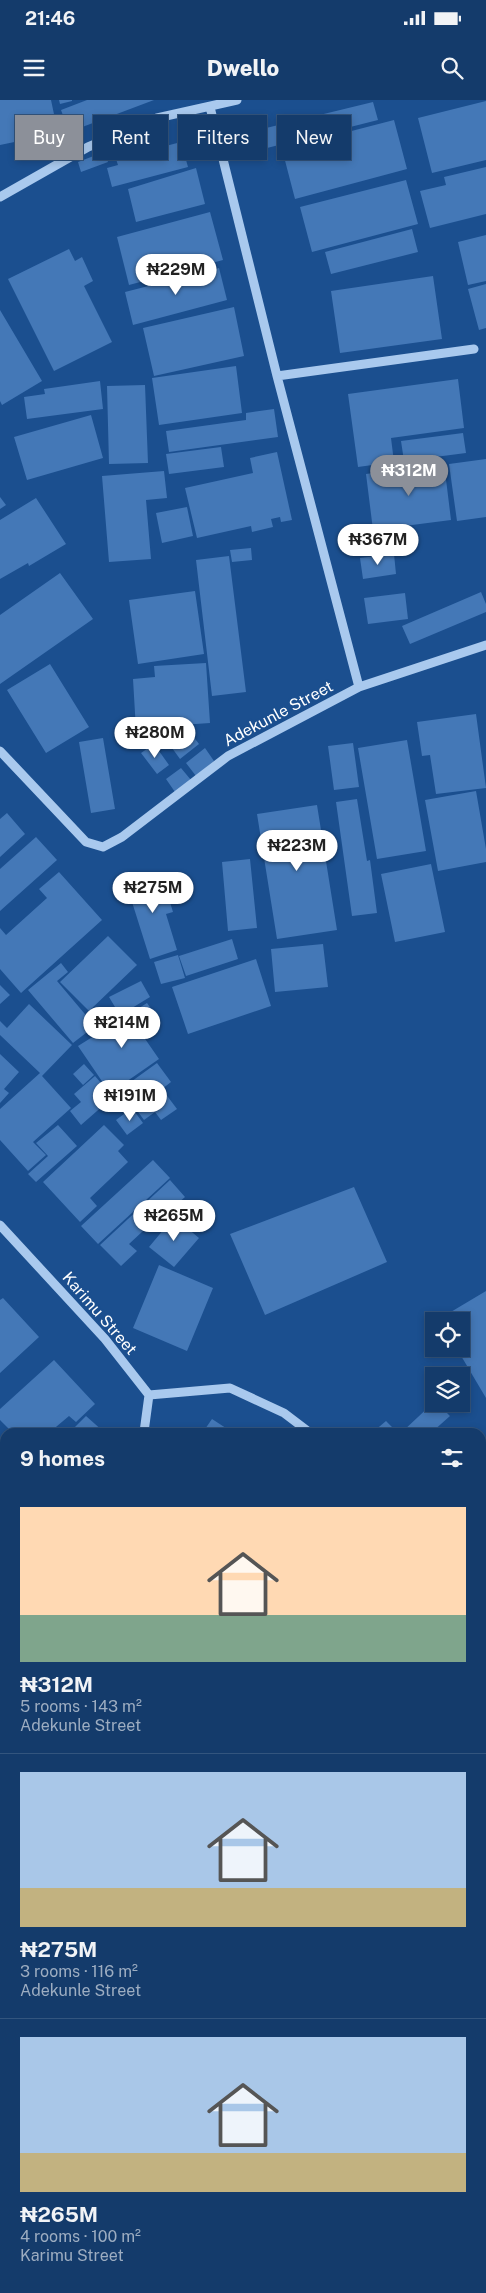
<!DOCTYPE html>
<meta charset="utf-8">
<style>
:root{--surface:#143b6b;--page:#214673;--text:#f1f3f6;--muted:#9dadc1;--line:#33557e;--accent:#8c9099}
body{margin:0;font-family:"Public Sans",sans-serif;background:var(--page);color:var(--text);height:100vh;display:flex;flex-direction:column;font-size:19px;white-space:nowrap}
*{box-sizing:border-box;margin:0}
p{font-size:16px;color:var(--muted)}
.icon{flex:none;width:28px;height:28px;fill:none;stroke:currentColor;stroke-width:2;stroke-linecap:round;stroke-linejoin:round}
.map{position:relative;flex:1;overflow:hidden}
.sheet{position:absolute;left:0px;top:1328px;width:486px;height:866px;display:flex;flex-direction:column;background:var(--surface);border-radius:15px 15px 0 0;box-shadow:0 2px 8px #0003,0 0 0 1px var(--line)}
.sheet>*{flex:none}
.banner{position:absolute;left:15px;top:15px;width:456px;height:45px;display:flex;gap:10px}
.tools{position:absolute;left:425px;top:1212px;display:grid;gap:10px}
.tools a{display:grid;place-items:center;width:45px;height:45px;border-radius:0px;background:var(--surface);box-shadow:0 2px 8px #0003,0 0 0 1px var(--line);font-size:25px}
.price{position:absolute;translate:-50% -42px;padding:0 11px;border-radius:18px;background:#fff;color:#222;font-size:16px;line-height:32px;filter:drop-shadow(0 1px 2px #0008)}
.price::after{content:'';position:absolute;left:50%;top:30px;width:15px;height:11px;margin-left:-8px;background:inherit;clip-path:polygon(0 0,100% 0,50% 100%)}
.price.on{background:var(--accent);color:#fff}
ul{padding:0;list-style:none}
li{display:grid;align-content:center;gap:10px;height:265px;padding:0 20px}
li+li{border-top:1px solid var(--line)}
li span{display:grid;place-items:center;height:155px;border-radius:0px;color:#555}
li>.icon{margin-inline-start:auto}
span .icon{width:90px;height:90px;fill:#fffc;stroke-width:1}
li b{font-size:21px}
h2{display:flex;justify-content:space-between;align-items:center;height:60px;padding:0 20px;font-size:21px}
.pill{padding:0 18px;border-radius:0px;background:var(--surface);box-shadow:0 2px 8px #0003,0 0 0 1px var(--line);font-size:18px;line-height:45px}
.pill.on{background:var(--accent);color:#fff}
.status{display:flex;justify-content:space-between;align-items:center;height:35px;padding:0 25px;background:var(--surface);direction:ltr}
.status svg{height:14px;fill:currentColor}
header{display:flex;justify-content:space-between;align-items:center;height:65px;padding:0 20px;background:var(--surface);font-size:22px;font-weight:800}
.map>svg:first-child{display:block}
.building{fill:#4478b7}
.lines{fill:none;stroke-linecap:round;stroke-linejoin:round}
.minor{stroke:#a9c9ee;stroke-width:9}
.labels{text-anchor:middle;stroke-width:4.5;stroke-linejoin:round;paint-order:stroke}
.street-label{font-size:16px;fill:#fff;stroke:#1b4f8f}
</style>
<div class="status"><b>21:46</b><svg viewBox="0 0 49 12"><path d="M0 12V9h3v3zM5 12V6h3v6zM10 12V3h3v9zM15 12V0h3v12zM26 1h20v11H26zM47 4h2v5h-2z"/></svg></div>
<header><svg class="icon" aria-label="menu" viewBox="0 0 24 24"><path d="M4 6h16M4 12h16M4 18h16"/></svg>Dwello<svg class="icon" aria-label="search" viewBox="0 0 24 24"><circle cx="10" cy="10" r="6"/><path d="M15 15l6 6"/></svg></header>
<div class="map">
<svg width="486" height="2193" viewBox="0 0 486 2193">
<rect width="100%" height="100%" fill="#1b4f8f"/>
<path class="building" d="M0,0H51L58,33L0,45Z
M59,0H72V1L60,4Z
M87,0H154L69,32L61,10Z
M486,1V60L432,73L418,18Z
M373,2L378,20L267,48L262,29Z
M394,20L407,69L295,99L282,49Z
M181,42L188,67L112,87L107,68L118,65L116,59Z
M104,52L108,62L81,72L78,62Z
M486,67V114L430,128L420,91L446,85L444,77Z
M196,68L205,104L136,122L128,89Z
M406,80L418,124L312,152L300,107Z
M210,112L223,160L129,185L117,137Z
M412,129L418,152L331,174L325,152Z
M486,135V181L468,185L458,142Z
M69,149L75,161L82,157L93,181L84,186L112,242L54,271L8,179Z
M219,168L227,200L133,225L125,192Z
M433,176L442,239L340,253L331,191Z
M486,184V228L479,230L468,189Z
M234,207L244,256L154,276L143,228Z
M0,210L42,281L2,305L0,301Z
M236,266L242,313L159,325L152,278Z
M458,279L464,328L391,338L394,362L358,367L348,294Z
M100,281L103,309L27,319L24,297L45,294L44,289Z
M145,285L148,363L109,364L107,286Z
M274,309L278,337L169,352L166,331L246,320V313Z
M91,315L103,358L27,380L14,337Z
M463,333L466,353L404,361L401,341Z
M221,347L224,367L169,374L166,354Z
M277,352L292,420L281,422L280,417L271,419L273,427L252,432L251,426L197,438L185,388L253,373L250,358Z
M486,359V417L457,421L449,364Z
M444,363L451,420L373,430L366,374Z
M164,371L167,398L146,400L151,459L109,462L102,376Z
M0,397L6,405L0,409Z
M36,398L66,444L29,466L28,463L0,479V420Z
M187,407L193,436L162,443L156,413Z
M251,448L252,460L232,462L230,450Z
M394,454L396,474L363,479L360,458Z
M229,456L246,592L212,596L196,460Z
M60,473L93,519L0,584V515Z
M195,491L204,554L138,564L129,500Z
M481,492L486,504V512L410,544L402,526Z
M405,493L408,519L368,524L364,498Z
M206,563L210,623L181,625L182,627L136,630L133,579L155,577L154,566Z
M50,564L89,627L46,653L7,590Z
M476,614L486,688L436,694L430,655L422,656L417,622Z
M186,627L199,644L180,659L167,641Z
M103,638L115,709L91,713L79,642Z
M407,640L426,751L377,759L358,648Z
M353,643L359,687L334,690L328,646Z
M154,644L169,665L157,674L141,653Z
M205,648L214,661L196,676L186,663Z
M181,668L191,680L175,692L166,679Z
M476,691L486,749V762L438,771L425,700Z
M357,699L367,761L370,760L377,813L352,816L336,702Z
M317,705L337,830L277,839L257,714Z
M7,713L25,734L0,757V719Z
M36,737L57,760L0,811V769Z
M250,759L257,828L228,831L222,762Z
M431,764L445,832L395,842L381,774Z
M59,772L102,820L21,893L0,869V828L6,835L47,798L39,789Z
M161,773L173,812L166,814L177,850L150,859L126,783Z
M108,836L137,865L89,911L60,882Z
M232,839L238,859L186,876L179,856Z
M323,844L328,887L275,892L271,849Z
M178,855L185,878L161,884L154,862Z
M256,859L271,906L188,934L172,887Z
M61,863L68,872L57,881L95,926L73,943L28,890Z
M141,881L150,897L114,919L109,910L115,907L109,897Z
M0,885L10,895L0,904Z
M147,903L159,920L141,933L159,959L110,993L78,946Z
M29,904L72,945L42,976L71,1008L33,1042L46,1055L28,1071L0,1040V1009L40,973L0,935V921L7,928Z
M0,954L19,972L4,989L9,993L0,1003Z
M157,963L171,982L162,989L177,1009L161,1020L155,1012L144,1020L121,989Z
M84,964L94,975L83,985L73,974Z
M95,976L113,997L81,1025L70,1011L81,1002L74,994Z
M132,1008L143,1023L127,1035L116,1020Z
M58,1025L77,1046L36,1082L28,1074L48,1056L36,1043Z
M104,1025L124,1045L118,1051L128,1062L90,1098L97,1106L80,1122L43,1082Z
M153,1060L170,1078L98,1144L81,1126Z
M170,1080L185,1097L159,1120L157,1118L129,1144L137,1151L121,1166L100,1145Z
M354,1087L387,1162L265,1215L230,1134Z
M174,1117L199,1138L174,1167L149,1147Z
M159,1165L213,1188L187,1251L133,1228Z
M486,1191V1298L457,1249H461V1221H440L439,1219Z
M3,1198L39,1237L0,1273V1200Z
M54,1260L95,1304L76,1322L69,1316L50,1332H12L0,1320V1309Z
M434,1302L438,1304L450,1316L432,1332H402Z
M86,1316L104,1332H70Z
M212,1319L232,1332H203Z
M386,1321L397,1332H373Z
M481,1363L486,1372V1470L481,1461Z
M0,1388L5,1393L0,1399Z
M5,1409V1447L0,1451V1414Z
M5,1457V1474L0,1469V1461Z
M486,1479V1519L481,1521V1481Z
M0,1492L5,1498V1522L0,1527Z
M5,1534V1618L0,1615V1541Z
M0,1682L5,1685V1787L0,1793Z
M481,1690L486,1698V1745L481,1737Z
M481,1752L486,1758V1781L481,1785Z
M481,1810L486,1817L481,1821Z
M5,1819V1887L0,1883V1826Z
M486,1840V1915L481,1921V1847Z
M5,2026V2051L3,2054L0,2051V2033Z
M481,2098L486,2101V2169L481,2165Z
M5,2136V2166L0,2163V2144Z
M54,2189H117L114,2193H52Z
M122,2189H189L187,2192L189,2193H119Z
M208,2189H216L223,2193H206Z
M238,2189H281L279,2193H245Z"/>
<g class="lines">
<path class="minor" d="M210,7L277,276L359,587
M0,97L88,47L157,18L237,0
M277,276L474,249
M0,651L86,742L103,747L122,737L228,656L359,587L486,545
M0,1125L105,1239L149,1295L144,1332
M149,1295L230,1288L284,1313L309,1332
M481,1566L486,1574
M0,1646L5,1648
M0,1961L5,1964
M0,2099L5,2092
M338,2189L345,2193"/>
</g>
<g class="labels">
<g class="street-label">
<text transform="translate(278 613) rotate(-28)" y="6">Adekunle Street</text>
<text transform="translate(100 1213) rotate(49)" y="6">Karimu Street</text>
</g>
</g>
</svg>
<div class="tools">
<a><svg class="icon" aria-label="locate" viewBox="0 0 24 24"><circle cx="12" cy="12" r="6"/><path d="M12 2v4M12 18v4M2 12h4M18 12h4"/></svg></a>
<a><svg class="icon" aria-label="layers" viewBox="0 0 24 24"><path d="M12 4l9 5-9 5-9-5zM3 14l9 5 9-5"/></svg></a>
</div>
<b class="price" style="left:176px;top:196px">₦229M</b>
<b class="price on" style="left:409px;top:397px">₦312M</b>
<b class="price" style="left:378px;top:466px">₦367M</b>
<b class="price" style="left:155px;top:659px">₦280M</b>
<b class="price" style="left:297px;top:772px">₦223M</b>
<b class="price" style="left:153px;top:814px">₦275M</b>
<b class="price" style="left:122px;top:949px">₦214M</b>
<b class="price" style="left:130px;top:1022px">₦191M</b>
<b class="price" style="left:174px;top:1142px">₦265M</b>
<div class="banner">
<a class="pill on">Buy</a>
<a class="pill">Rent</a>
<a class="pill">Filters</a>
<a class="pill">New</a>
</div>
<section class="sheet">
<h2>9 homes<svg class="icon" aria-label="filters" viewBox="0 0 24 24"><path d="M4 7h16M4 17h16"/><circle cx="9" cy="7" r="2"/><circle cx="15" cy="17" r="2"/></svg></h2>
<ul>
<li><span style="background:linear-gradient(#ffd9b3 70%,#7fa58c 0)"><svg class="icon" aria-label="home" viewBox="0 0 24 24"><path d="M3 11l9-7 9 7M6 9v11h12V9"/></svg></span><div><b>₦312M</b><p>5 rooms · 143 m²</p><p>Adekunle Street</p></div></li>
<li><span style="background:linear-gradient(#a9c7e8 75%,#c2b280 0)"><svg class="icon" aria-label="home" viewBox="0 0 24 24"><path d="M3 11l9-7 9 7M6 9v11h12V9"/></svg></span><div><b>₦275M</b><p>3 rooms · 116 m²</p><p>Adekunle Street</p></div></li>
<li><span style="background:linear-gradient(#a9c7e8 75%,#c2b280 0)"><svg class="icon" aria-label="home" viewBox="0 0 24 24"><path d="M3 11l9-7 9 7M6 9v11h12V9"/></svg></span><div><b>₦265M</b><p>4 rooms · 100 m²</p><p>Karimu Street</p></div></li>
</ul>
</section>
</div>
